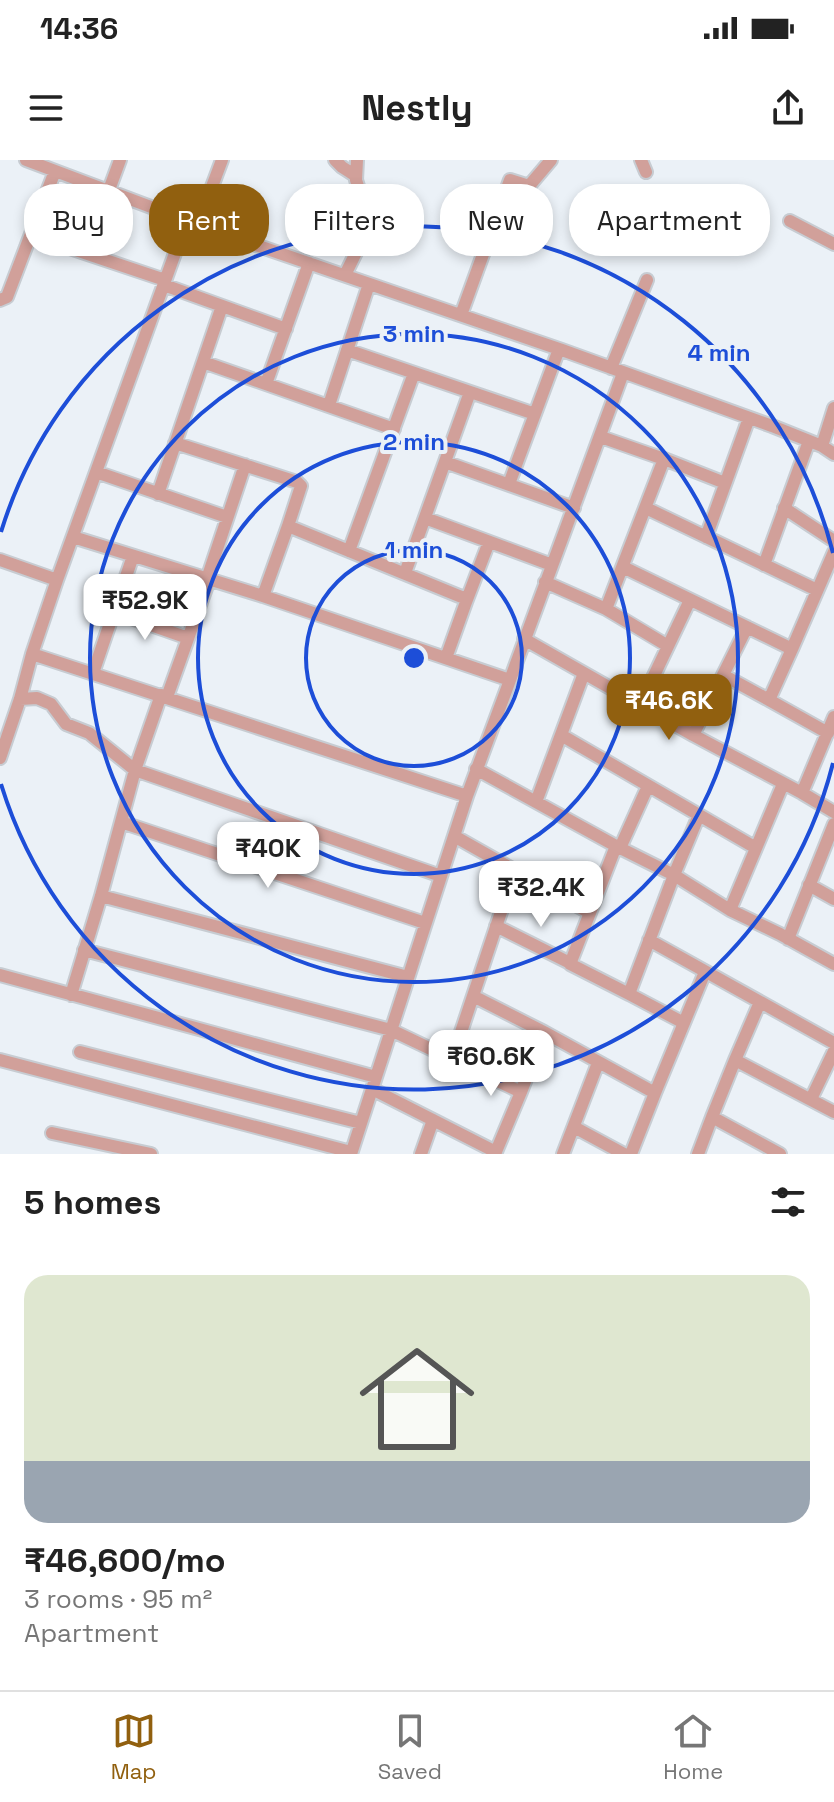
<!DOCTYPE html>
<meta charset="utf-8">
<style>
:root{--surface:#fff;--page:#f6f6f6;--text:#222;--muted:#767676;--line:#e0e0e0;--accent:#91600f}
body{margin:0;font-family:"Space Grotesk",sans-serif;background:var(--page);color:var(--text);height:100vh;display:flex;flex-direction:column;font-size:30px;white-space:nowrap}
*{box-sizing:border-box;margin:0}
p{font-size:26px;color:var(--muted)}
.icon{flex:none;width:44px;height:44px;fill:none;stroke:currentColor;stroke-width:2;stroke-linecap:round;stroke-linejoin:round}
.map{position:relative;height:994px;overflow:hidden}
.details{display:flex;flex-direction:column;background:var(--surface);flex:1}
.details>*{flex:none}
.hud{position:absolute;left:24px;top:24px;width:786px;height:72px;display:flex;gap:16px}
.price{position:absolute;translate:-50% -68px;padding:0 18px;border-radius:16px;background:#fff;color:#222;font-size:26px;line-height:52px;filter:drop-shadow(0 2px 4px #0008)}
.price::after{content:'';position:absolute;left:50%;top:48px;width:24px;height:18px;margin-left:-12px;background:inherit;clip-path:polygon(0 0,100% 0,50% 100%)}
.price.on{background:var(--accent);color:#fff}
ul{padding:0;list-style:none}
li{display:grid;align-content:center;gap:16px;height:424px;padding:0 24px}
li+li{border-top:2px solid var(--line)}
li span{display:grid;place-items:center;height:248px;border-radius:24px;color:#555}
li>.icon{margin-inline-start:auto}
span .icon{width:144px;height:144px;fill:#fffc;stroke-width:1}
li b{font-size:34px}
h2{display:flex;justify-content:space-between;align-items:center;height:96px;padding:0 24px;font-size:34px}
.pill{padding:0 28px;border-radius:32px;background:var(--surface);box-shadow:0 4px 12px #0003;font-size:28px;line-height:72px}
.pill.on{background:var(--accent);color:#fff}
.status{display:flex;justify-content:space-between;align-items:center;height:56px;padding:0 40px;background:var(--surface);direction:ltr}
.status svg{height:22px;fill:currentColor}
header{display:flex;justify-content:space-between;align-items:center;height:104px;padding:0 24px;background:var(--surface);font-size:36px;font-weight:600}
.dock{display:flex;justify-content:space-around;align-items:center;height:112px;border-top:2px solid var(--line);background:var(--surface);font-size:22px;color:var(--muted)}
.dock a{display:grid;justify-items:center;gap:4px}
.dock .on{color:var(--accent)}
.map>svg:first-child{display:block}
.lines{fill:none;stroke-linecap:round;stroke-linejoin:round}
.minor-casing{stroke:#c7ccd2;stroke-width:16}
.minor{stroke:#d1a09a;stroke-width:12}
.ring{fill:none;stroke:#1d4ed8;stroke-width:4}
.centre{fill:#1d4ed8;stroke:#ebf1f7;stroke-width:4}
.ring-label{font-size:24px;text-anchor:middle;font-weight:bold;fill:#1d4ed8;stroke:#ebf1f7;stroke-width:8;stroke-linejoin:round;paint-order:stroke}
</style>
<div class="status"><b>14:36</b><svg viewBox="0 0 49 12"><path d="M0 12V9h3v3zM5 12V6h3v6zM10 12V3h3v9zM15 12V0h3v12zM26 1h20v11H26zM47 4h2v5h-2z"/></svg></div>
<header><svg class="icon" aria-label="menu" viewBox="0 0 24 24"><path d="M4 6h16M4 12h16M4 18h16"/></svg>Nestly<svg class="icon" aria-label="share" viewBox="0 0 24 24"><path d="M12 15V3M7 8l5-5 5 5M5 13v7h14v-7"/></svg></header>
<div class="map">
<svg width="834" height="994" viewBox="0 0 834 994">
<rect width="100%" height="100%" fill="#ebf1f7"/>
<g class="lines">
<defs>
<path id="minor" d="M26,0L212,70L562,190L772,266L822,286L834,294
M335,0L342,7L356,16
M641,0L646,12
M109,30L120,0
M790,61L834,84
M198,64L222,0
M31,75L165,120
M345,115L370,64L356,20L357,0
M164,125L286,169
M0,140L7,137L55,11
M461,155L510,20L529,26L551,0
M347,190L535,254
M203,202L394,269
M611,208L647,120
M266,224L309,103
M329,245L369,124
M175,283L297,322L301,326L288,366
M822,286L834,248
M664,299L725,323
M445,302L574,348
M96,312L227,357
M509,324L559,189
M158,334L222,146
M646,348L817,430
M784,348L834,381
M425,358L552,405
M706,377L749,258
M349,391L414,213
M0,400L57,420L187,60
M764,405L809,281
M623,407L792,489L769,540L828,573
M405,413L470,232
M207,419L245,305
M57,420L32,494L467,636L510,520L263,436L73,377
M545,422L606,449L664,299L601,277
M263,436L288,366L464,438L466,442L446,498
M466,442L489,382
M606,449L668,486
M114,452L188,478
M524,479L693,575L802,633L834,652
M792,489L834,392
M93,513L133,396
M723,515L769,540
M510,520L623,213
M167,537L209,420
M20,539L37,538L51,544L66,564L89,573L135,610L441,716
M640,545L690,440
M561,575L756,688
M693,575L747,467
M0,598L20,539L32,494
M476,609L616,686L674,715L730,750L780,774L834,804
M802,633L834,557
M536,642L584,513
M121,662L425,763
M454,676L590,753
M616,686L570,804L629,834L674,715L699,655
M620,688L648,626
M809,725L834,739
M101,736L408,817
M730,750L783,624
M496,766L570,803
M788,779L834,664
M649,780L834,883
M84,790L391,870L521,932L544,872
M0,815L376,917
M629,834L684,863
M71,835L101,736L135,610L161,535
M473,836L544,872L655,933L631,994
M80,892L361,963
M452,899L515,710
M0,900L351,992
M735,900L760,842
M372,929L496,992
M655,933L705,812
M811,939L834,891
M712,957L735,900L834,952
M574,967L624,994
M52,973L151,994
M351,994L467,636
M421,994L433,960
M495,994L521,932
M563,994L598,903
M698,994L712,957L780,994"/>
</defs>
<use href="#minor" class="minor-casing"/>
<use href="#minor" class="minor"/>
</g>
<g class="ring">
<circle cx="414" cy="498" r="108"/>
<circle cx="414" cy="498" r="216"/>
<circle cx="414" cy="498" r="324"/>
<path d="M833 603A432 432 0 0 1 1 624M1 372A432 432 0 0 1 833 393"/>
</g>
<circle cx="414" cy="498" r="12" class="centre"/>
<g class="ring-label">
<text x="414" y="182">3 min</text>
<text x="719" y="201">4 min</text>
<text x="414" y="290">2 min</text>
<text x="414" y="398">1 min</text>
</g>
</svg>
<b class="price" style="left:145px;top:482px">₹52.9K</b>
<b class="price on" style="left:669px;top:582px">₹46.6K</b>
<b class="price" style="left:268px;top:730px">₹40K</b>
<b class="price" style="left:541px;top:769px">₹32.4K</b>
<b class="price" style="left:491px;top:938px">₹60.6K</b>
<div class="hud">
<a class="pill">Buy</a>
<a class="pill on">Rent</a>
<a class="pill">Filters</a>
<a class="pill">New</a>
<a class="pill">Apartment</a>
</div>
</div>
<section class="details">
<h2>5 homes<svg class="icon" aria-label="filters" viewBox="0 0 24 24"><path d="M4 7h16M4 17h16"/><circle cx="9" cy="7" r="2"/><circle cx="15" cy="17" r="2"/></svg></h2>
<ul>
<li><span style="background:linear-gradient(#dfe7d0 75%,#9aa5b1 0)"><svg class="icon" aria-label="home" viewBox="0 0 24 24"><path d="M3 11l9-7 9 7M6 9v11h12V9"/></svg></span><div><b>₹46,600/mo</b><p>3 rooms · 95 m²</p><p>Apartment</p></div></li>
</ul>
</section>
<nav class="dock">
<a class="on"><svg class="icon" aria-label="map" viewBox="0 0 24 24"><path d="M3 6l6-2 6 2 6-2v14l-6 2-6-2-6 2zM9 4v14M15 6v14"/></svg>Map</a>
<a><svg class="icon" aria-label="saved" viewBox="0 0 24 24"><path d="M7 4h10v16l-5-4-5 4z"/></svg>Saved</a>
<a><svg class="icon" aria-label="home" viewBox="0 0 24 24"><path d="M3 11l9-7 9 7M6 9v11h12V9"/></svg>Home</a>
</nav>
